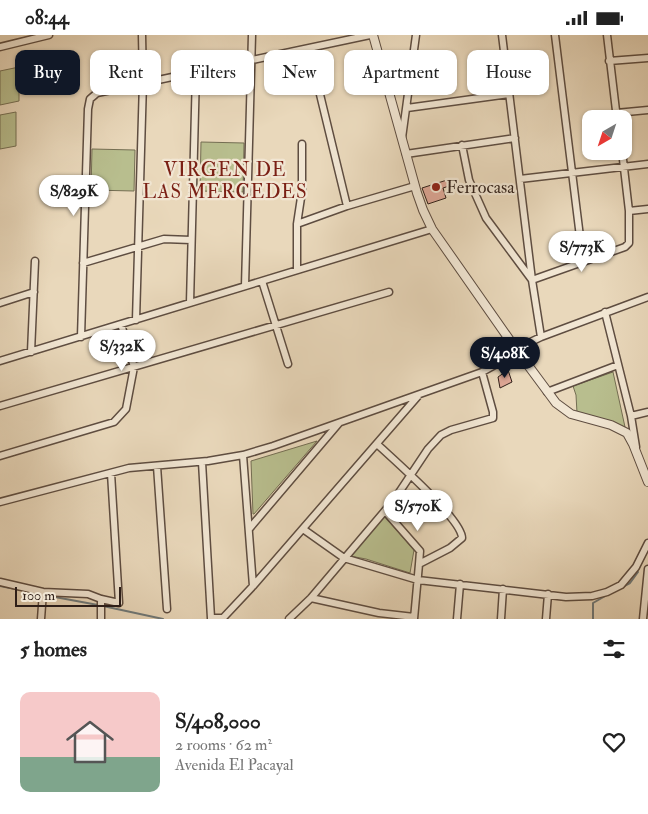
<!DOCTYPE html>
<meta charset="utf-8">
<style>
:root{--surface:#fff;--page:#f6f6f6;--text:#222;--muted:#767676;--line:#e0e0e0;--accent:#111827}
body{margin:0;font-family:"IM FELL Double Pica",serif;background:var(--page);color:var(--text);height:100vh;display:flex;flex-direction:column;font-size:19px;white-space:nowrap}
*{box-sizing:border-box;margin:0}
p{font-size:16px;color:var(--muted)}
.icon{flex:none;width:28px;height:28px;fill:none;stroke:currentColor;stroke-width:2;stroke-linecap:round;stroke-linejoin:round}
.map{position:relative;height:584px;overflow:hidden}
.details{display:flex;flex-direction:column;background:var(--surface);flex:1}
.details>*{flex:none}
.hud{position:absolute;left:15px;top:15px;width:619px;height:45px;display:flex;gap:10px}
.needle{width:32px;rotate:219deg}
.buttons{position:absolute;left:582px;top:75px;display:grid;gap:10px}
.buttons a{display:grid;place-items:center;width:50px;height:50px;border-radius:10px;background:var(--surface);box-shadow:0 1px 4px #0004;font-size:25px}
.scale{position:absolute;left:15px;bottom:12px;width:106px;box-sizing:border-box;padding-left:5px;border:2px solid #2f1f18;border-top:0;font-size:14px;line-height:18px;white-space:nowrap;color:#2f1f18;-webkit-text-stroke:4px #f1e6d3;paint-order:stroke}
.price{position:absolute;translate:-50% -42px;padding:0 11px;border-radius:18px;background:#fff;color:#222;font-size:16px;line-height:32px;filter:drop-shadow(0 1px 2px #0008)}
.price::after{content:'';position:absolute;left:50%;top:30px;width:15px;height:11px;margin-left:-8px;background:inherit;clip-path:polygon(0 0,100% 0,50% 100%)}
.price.on{background:var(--accent);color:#fff}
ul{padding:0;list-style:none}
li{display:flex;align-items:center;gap:15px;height:125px;padding:0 20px}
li+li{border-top:1px solid var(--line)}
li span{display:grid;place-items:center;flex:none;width:140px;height:100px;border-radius:10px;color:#555}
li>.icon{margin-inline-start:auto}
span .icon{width:60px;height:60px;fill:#fffc;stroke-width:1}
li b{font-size:21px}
h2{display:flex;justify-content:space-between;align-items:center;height:60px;padding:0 20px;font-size:21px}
.pill{padding:0 18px;border-radius:10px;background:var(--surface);box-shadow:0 1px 4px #0004;font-size:18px;line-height:45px}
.pill.on{background:var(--accent);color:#fff}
.status{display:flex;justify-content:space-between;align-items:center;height:35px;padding:0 25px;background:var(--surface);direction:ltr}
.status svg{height:14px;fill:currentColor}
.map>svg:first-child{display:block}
.green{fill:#b8be8e;stroke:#746e53}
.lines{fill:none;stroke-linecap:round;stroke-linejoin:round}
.stream{stroke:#707a7a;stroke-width:2}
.building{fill:#dea796;stroke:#2f1f18}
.minor-casing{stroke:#5e4d41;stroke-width:9}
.tertiary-casing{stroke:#5e4d41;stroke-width:10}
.minor{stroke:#f1e6d3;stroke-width:6}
.tertiary{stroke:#f1e6d3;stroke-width:8}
.poi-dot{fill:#8f2418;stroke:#f1e6d3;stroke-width:2}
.labels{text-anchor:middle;stroke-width:4.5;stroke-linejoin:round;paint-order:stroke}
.poi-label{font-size:18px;fill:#2f1f18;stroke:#f1e6d3;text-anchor:start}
.neighbourhood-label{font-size:19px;letter-spacing:1px;fill:#7a1f14;stroke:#f1e6d3}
</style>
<div class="status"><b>08:44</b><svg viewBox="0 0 49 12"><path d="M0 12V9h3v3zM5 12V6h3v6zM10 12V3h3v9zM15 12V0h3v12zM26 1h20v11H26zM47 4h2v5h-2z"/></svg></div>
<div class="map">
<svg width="648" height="584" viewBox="0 0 648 584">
<rect width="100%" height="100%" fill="#e9d8bb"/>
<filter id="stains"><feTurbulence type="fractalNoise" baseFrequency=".004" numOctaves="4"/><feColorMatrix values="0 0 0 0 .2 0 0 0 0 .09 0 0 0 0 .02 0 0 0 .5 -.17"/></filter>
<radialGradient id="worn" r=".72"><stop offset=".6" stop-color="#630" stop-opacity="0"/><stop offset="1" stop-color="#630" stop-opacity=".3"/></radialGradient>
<path class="green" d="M19,32V66L0,70V36Z
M16,77V111L0,114V80Z
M201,107L244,108L243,157L200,156Z
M92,114L135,115L134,156L91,155Z
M613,337L625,392L577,378L576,360L573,351Z
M317,406L254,479H253L251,426Z
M384,481L414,515L410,538L366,524L350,521Z"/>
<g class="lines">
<path class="stream" d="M0,551L20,555
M611,558L630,548L638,537
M44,560L98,570
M103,571L163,584
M593,584V568L607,560"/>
</g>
<path class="building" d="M447,145L449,151L443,153L446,163L428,169L422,153Z
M508,335L512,347L500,353L498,342Z"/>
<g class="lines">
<defs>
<path id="minor" d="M502,0L532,245L541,302
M555,0L583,226
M607,0L617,84
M0,12L49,0
M309,14L347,171
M609,26L648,23
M407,73L509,59
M616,78L648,75
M402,103L416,0
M462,110L469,145L486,183L532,245L625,212L629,208V176L622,116
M406,119L515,103
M520,144L648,129
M629,176L648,174
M297,189L347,171L415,151
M83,228L164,204L191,205
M297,235V189L302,156V109
M262,246L288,329
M245,251L252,0
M0,268L34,257
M190,268L196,37
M605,277L631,381L636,412
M136,285L143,47L142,0
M81,302L88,74L90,64L97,58L370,0
M31,317L35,226
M0,326L432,194
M547,357L618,330
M0,371L389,257
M631,381L648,377
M377,409C393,424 462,484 462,503L450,513L419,529L414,584
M243,420L253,551
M0,421L114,387L126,374L134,332L121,289
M202,427L211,583H223L253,551L418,361
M157,431L167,574
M0,467L129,433L208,426L243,420L273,411L482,337L511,321L516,314L541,302L648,262
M385,476L420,516L419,529
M249,494L339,388
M303,494L344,523L418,545L566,562L592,561L607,557L621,550L636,532L648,508
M0,547L43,557L88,559L101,564L119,568L111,438
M311,563L379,578L414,582
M101,564V584
M41,584L43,557
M289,584L311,563L394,465L428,414L441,400L451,395L493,383V377L482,337
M457,584L460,549
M501,584L503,554
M546,584L548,559
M643,584L648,534"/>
<path id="tertiary" d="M373,0L417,158L423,175L432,194L516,314L556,368L571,379L611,390L627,398L633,409L648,447"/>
</defs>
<use href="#minor" class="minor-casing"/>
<use href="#tertiary" class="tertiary-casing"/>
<use href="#minor" class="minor"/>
<use href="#tertiary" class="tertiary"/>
</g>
<circle class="poi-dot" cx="436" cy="152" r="5"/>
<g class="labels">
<g class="poi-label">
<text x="446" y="158">Ferrocasa</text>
</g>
<g class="neighbourhood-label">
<text x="225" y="141">VIRGEN DE<tspan x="225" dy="22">LAS MERCEDES</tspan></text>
</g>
</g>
<rect width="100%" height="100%" filter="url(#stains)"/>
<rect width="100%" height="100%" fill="url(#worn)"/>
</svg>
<div class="buttons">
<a><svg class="needle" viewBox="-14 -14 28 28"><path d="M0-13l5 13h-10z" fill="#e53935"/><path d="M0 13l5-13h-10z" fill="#767676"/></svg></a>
</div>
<div class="scale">100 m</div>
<b class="price" style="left:74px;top:182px">S/829K</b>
<b class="price" style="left:582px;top:238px">S/773K</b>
<b class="price" style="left:122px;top:337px">S/332K</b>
<b class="price on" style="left:505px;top:344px">S/408K</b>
<b class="price" style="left:418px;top:497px">S/570K</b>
<div class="hud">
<a class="pill on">Buy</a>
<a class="pill">Rent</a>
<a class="pill">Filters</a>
<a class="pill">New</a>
<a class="pill">Apartment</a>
<a class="pill">House</a>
</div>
</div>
<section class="details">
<h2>5 homes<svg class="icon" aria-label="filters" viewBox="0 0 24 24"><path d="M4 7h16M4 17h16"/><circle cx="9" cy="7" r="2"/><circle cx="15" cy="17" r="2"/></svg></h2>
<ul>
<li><span style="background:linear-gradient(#f6c9c9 65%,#7fa58c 0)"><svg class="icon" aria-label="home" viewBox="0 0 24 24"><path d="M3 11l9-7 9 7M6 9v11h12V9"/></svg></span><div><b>S/408,000</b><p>2 rooms · 62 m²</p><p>Avenida El Pacayal</p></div><svg class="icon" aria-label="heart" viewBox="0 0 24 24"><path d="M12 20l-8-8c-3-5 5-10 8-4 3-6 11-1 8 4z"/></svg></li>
</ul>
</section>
